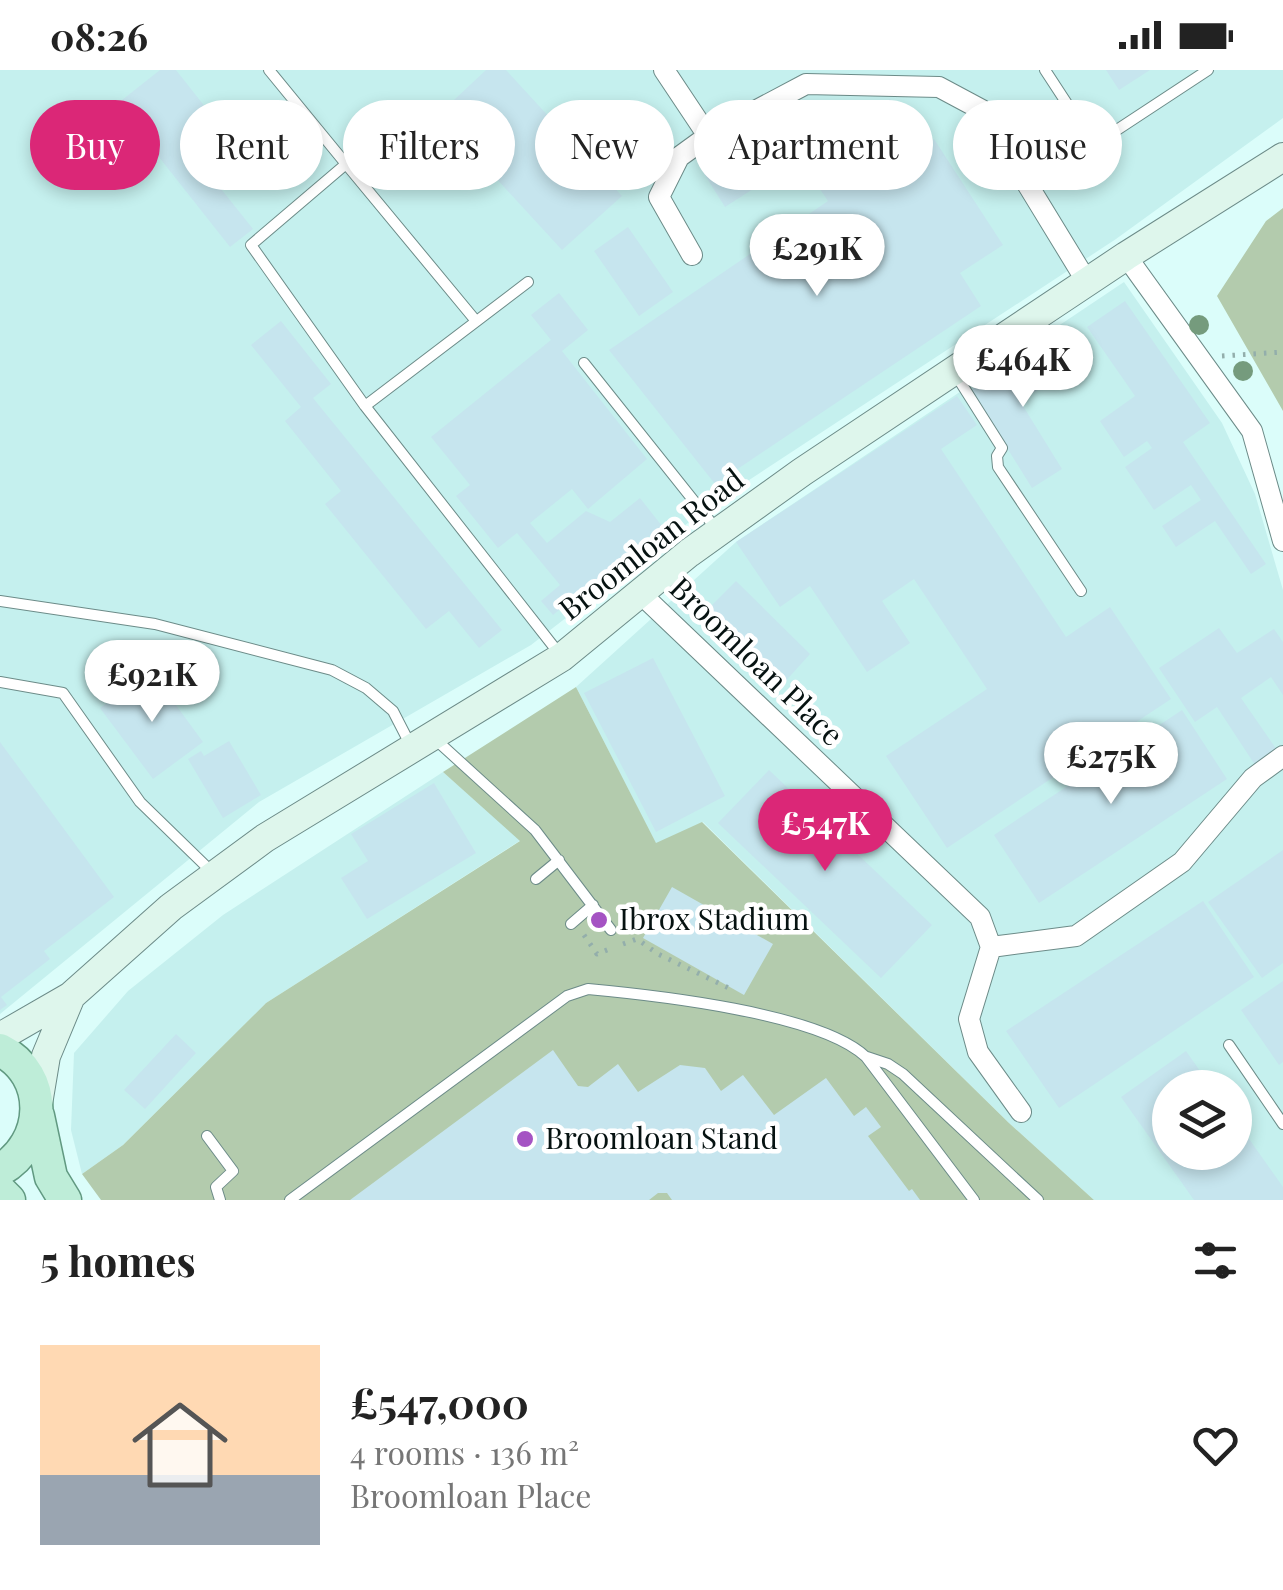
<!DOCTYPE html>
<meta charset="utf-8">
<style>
:root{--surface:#fff;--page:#f6f6f6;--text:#222;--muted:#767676;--accent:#db2777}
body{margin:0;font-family:"Playfair Display",serif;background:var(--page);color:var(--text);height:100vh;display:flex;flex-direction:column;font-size:38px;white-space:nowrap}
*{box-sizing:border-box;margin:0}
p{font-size:32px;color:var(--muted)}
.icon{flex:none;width:55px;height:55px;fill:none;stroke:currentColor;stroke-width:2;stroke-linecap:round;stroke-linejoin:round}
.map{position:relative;height:1130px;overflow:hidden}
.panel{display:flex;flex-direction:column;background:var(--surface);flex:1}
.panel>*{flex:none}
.banner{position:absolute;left:30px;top:30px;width:1225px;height:90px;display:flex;gap:20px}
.fabs{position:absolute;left:1152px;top:1000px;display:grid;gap:20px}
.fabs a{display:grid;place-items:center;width:100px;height:100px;border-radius:50%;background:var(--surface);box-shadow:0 5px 15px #0003;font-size:50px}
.price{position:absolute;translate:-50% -85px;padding:0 22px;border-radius:35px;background:#fff;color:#222;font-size:32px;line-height:65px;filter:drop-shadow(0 2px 5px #0008)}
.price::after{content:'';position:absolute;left:50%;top:60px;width:30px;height:22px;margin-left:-15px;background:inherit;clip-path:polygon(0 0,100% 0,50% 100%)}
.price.active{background:var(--accent);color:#fff}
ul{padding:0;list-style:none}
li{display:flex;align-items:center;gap:30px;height:250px;padding:0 40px}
li span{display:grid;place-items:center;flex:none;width:280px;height:200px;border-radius:0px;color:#555}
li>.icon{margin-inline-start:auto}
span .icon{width:120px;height:120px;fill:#fffc;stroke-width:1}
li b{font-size:42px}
h2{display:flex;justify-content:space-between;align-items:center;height:120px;padding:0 40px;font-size:42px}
.pill{padding:0 35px;border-radius:45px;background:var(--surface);box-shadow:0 5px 15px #0003;font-size:35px;line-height:90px}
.pill.active{background:var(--accent);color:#fff}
.status{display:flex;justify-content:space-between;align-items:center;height:70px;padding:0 50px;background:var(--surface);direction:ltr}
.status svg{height:28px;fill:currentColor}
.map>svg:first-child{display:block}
.built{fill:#c5f0ee;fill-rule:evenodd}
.green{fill:#b3cbad}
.building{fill:#c6e5ee}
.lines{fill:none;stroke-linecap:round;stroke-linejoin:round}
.lane-casing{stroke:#6c8b88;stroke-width:12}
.street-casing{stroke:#6c8b88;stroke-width:22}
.secondary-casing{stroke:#6c8b88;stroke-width:30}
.primary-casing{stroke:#619981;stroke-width:35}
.path{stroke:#93aeab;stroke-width:5;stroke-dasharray:2.5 8;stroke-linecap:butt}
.lane{stroke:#fff;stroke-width:10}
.street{stroke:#fff;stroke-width:20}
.secondary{stroke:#def6ec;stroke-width:28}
.primary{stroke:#beedd8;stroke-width:32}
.tree{fill:#759b7d}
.poi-dot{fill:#a553c3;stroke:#fff;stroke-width:4}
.labels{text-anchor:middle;stroke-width:9;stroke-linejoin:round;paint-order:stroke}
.street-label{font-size:30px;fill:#061211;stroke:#fff}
.poi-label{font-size:30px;fill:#061211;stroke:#fff;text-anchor:start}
</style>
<div class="status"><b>08:26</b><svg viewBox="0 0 49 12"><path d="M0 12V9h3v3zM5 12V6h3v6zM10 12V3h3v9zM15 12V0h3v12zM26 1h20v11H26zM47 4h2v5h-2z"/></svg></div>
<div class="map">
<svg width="1283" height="1130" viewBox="0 0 1283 1130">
<rect width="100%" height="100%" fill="#dbfdfa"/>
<path class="built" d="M0,0H1283V48L1116,169L711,435L531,575L259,732L0,944Z
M1124,212L1222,353L1255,424L1283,520V1130H1094L1009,1053L703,752L656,774L576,617L736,472ZM1170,1018H1235V1082H1170Z
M443,702L521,770L266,933L123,1075L82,1104L71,1060L74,983L128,921L223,845Z"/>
<path class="green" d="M1283,138V341L1217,226L1266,151Z
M576,617L656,773L702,752L1009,1053L1094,1130H101L82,1104L123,1075L266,933L520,771L443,702Z"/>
<path class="building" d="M160,0H176L232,71L202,95L253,159L230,177L117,34Z
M486,0H506L622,126L562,180L438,45Z
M1106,0H1150L1119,20Z
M890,29L921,79L934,69L1003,175L960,203L981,236L715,414L609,280L828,131L799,88Z
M770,59L792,94L725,137L703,102Z
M628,157L673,222L639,246L594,181Z
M559,223L588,260L562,281L647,389L588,439L572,419L530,453L547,473L586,441L610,452L640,428L662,456L553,545L541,531L560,515L517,463L498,478L456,426L470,415L431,367L551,270L531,245Z
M1125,231L1210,353L1183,372L1266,494L1251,504L1215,451L1176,477L1162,456L1201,430L1191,415L1154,440L1125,397L1152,378L1147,371L1124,387L1100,351L1135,326L1087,257Z
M281,251L331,314L313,328L502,560L479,578L449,541L426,559L325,434L341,421L285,351L301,337L251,275Z
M1050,271L1068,301L1020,331L1062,399L1032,418L971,320Z
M957,326L977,355L941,379L1066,567L1110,537L1171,629L947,778L886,686L987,619L914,509L882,531L910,573L867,602L810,516L780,537L736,472Z
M736,511L810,584L773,625L712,569L704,543Z
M1219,558L1237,583L1274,559L1283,572V625L1271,607L1241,628L1277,680L1255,695L1217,637L1195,652L1159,598Z
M653,588L725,726L656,762L584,623Z
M151,601L203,672L153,709L100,638Z
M1182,640L1227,709L1039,833L994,765Z
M229,671L261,725L223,748L188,689L201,681L204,686Z
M0,672L114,827L44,881L50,889L1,927L7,935L0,940Z
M769,700L932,855L881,908L718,753Z
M434,713L476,783L367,849L341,808L368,791L351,764Z
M1283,780V893L1262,908L1208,832Z
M672,817L773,874L744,925L643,868Z
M1203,831L1254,907L1059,1038L1006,961Z
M1283,911V992L1279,995L1241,940Z
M176,964L196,983L145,1039L124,1020Z
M553,980L578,1016L588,1017L618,994L638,1022L680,995L705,998L721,1021L743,1005L774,1045L826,1008L854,1046L866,1037L881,1057L868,1066L909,1121L912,1119L920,1130H672L667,1123H658L649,1130H350Z
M1186,981L1212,1018H1170V1082H1235V1049L1283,1117V1130H1194L1121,1027Z"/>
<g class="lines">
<defs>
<path id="lane" d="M269,0L346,94L251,175L365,336L561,586
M1045,0L1094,75L1208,0
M346,94L476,251
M584,293L717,460
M954,302L1002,378L997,386L998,397L1081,521
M365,336L528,212
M0,531L155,554L332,600L366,618L393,641L411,676
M0,612L63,623L140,732L213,803
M435,669L535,760L611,860
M536,809L559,790
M571,854L593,835
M1229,975L1283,1054
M867,987L888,994L903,1004L1038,1130
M207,1066L233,1101L216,1117L220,1130
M290,1130L567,926L588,919C653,925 820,943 866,987L974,1130"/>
<path id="street" d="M664,0L708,66
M692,185L659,127L679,87L708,66L806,14L939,17L982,40L1087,212
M1126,186L1252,361L1283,471
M641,524L980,847L991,877L1076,866L1182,792L1253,708L1283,686
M991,877L969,949L978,982L1021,1042"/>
<path id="secondary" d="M0,967L71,926L171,837L265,768L562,587L689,483L802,402L1126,186L1283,87
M38,1034L46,986L71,926"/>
<path id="primary" d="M0,980C50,1005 47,1073 0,1100
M38,1046L51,1107L65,1130
M0,1121L9,1130"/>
</defs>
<use href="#lane" class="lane-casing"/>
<use href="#street" class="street-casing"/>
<use href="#secondary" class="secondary-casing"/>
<use href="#primary" class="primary-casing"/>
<path class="path" d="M1222,286L1283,282
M584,865L597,884L612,878
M623,874L637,869L658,884L733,920"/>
<use href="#lane" class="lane"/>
<use href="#street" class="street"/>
<use href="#secondary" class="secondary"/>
<use href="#primary" class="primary"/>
</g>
<g class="tree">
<circle cx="1199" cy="255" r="10"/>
<circle cx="1243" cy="301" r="10"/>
</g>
<g class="poi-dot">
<circle cx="599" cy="850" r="10"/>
<circle cx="525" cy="1069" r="10"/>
</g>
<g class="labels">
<g class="street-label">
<text transform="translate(652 475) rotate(-38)" y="10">Broomloan Road</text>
<text transform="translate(756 592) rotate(44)" y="10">Broomloan Place</text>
</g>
<g class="poi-label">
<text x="619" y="860">Ibrox Stadium</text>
<text x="545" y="1079">Broomloan Stand</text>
</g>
</g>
</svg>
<div class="fabs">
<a><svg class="icon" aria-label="layers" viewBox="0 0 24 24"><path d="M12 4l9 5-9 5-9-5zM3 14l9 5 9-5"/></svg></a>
</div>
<b class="price" style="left:817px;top:229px">£291K</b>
<b class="price" style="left:1023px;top:340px">£464K</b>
<b class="price" style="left:152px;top:655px">£921K</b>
<b class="price" style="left:1111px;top:737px">£275K</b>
<b class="price active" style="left:825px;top:804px">£547K</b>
<div class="banner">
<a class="pill active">Buy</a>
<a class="pill">Rent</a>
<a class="pill">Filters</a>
<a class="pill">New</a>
<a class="pill">Apartment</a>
<a class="pill">House</a>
</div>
</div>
<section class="panel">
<h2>5 homes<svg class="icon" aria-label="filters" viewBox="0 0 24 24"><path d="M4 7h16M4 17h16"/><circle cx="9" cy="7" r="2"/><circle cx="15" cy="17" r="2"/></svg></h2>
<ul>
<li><span style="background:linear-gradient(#ffd9b3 65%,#9aa5b1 0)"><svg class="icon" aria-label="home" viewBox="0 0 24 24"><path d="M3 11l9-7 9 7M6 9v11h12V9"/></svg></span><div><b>£547,000</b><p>4 rooms · 136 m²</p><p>Broomloan Place</p></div><svg class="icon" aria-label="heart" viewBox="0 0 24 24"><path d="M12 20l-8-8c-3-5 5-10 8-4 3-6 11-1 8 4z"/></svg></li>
</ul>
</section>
